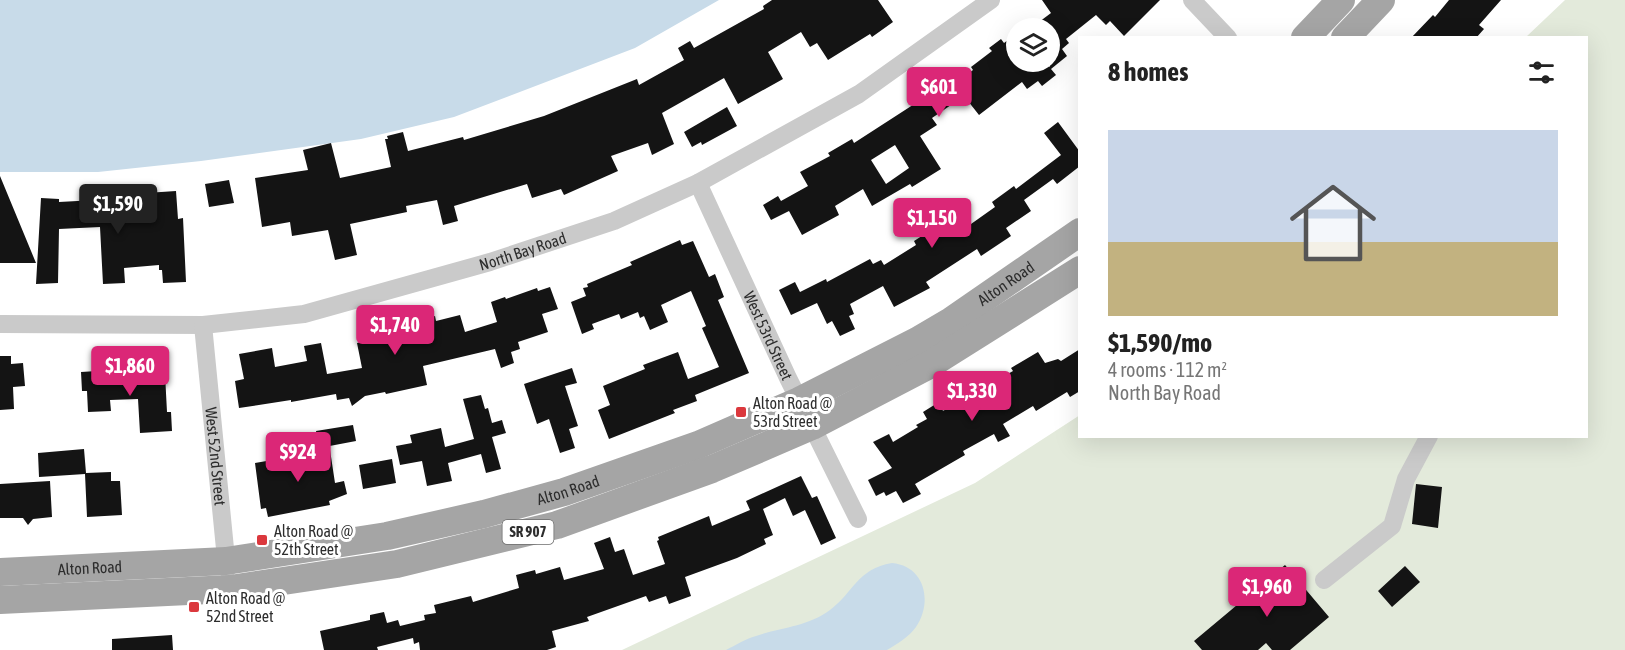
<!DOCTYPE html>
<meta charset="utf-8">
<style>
:root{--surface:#fff;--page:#f6f6f6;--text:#222;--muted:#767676;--accent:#db2777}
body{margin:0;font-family:"Asap Condensed",sans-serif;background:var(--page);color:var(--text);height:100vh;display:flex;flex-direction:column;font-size:22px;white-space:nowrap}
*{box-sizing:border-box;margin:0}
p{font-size:20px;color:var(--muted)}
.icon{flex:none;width:33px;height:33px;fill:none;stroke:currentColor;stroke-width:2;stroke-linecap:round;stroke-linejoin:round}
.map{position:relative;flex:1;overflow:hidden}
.panel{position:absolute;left:1078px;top:36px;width:510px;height:402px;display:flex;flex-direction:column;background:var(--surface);border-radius:0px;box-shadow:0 6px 24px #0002}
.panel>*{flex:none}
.controls{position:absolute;left:1006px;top:18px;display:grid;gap:12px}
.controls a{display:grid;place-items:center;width:54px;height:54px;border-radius:50%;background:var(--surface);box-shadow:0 6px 24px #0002;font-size:30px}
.price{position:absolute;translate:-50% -51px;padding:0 14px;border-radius:6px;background:var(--accent);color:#fff;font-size:20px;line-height:39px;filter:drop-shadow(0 2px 3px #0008)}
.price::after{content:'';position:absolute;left:50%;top:36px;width:18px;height:14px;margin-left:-9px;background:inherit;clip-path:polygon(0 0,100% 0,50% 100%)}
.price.selected{background:#222;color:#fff}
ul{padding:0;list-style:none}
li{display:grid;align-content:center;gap:12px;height:318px;padding:0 30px}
li span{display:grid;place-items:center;height:186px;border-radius:0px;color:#555}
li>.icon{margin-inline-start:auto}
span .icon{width:108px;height:108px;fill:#fffc;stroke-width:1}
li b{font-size:26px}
h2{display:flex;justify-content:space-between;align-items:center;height:72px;padding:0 30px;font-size:26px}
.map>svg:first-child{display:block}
.green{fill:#e3eadb}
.water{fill:#c8dbe9}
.building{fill:#141414;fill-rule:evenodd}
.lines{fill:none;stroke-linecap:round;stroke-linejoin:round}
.minor{stroke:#cacaca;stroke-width:18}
.primary{stroke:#a5a5a5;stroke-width:28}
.poi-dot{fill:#db383d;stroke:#fff;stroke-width:2}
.labels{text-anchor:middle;stroke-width:6;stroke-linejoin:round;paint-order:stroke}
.shield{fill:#fff;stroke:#6c6c6c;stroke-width:1.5}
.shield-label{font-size:15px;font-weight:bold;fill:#2d2d2d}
.street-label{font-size:16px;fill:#2d2d2d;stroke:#fff}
.poi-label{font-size:16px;fill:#2d2d2d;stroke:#fff;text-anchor:start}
</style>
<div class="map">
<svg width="1625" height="650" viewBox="0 0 1625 650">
<rect width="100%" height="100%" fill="#fff"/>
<path class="green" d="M1565,0H1625V650H622L975,483L1080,415V436H1587V38L1526,37Z"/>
<path class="water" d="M0,0H719L635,48L454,117L361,139L201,161L98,172H0Z
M892,563C925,566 933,602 916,627C909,637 897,644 887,650H726C736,645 745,639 756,636C782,627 807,627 830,610C854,592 857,569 892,563Z"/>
<path class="building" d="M772,0H878L893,22L872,37L870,34L828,60L817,43L810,47L801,32L768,52L783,79L738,104L724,78L662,113L674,144L652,155L648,143L611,156L618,171L564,195L561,189L532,198L527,184L454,206L458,221L443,225L437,200L406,206L407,212L350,224L357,255L335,260L328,230L292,236L290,222L262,227L255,178L308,170L303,150L331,143L340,178L391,167L385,139H388L387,136L403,132L408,151L463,137L464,140L544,116L637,79L639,85L684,60L678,48L690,41L694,48L764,9L763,6Z
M1042,0H1160L1124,36L1110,21L1106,25L1096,15L1066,39L1069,43L1062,49L1067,56L1051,69L1056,75L1042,86L1038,81L1027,89L1022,82L979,115L964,96L932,118L937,125L920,136L941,169L912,187L910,184L872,206L863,189L835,206L839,215L802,235L789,211L771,220L763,205L778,196L781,201L808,186L800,172L830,156L828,153L852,139L854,143L919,101L918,100L937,87L942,94L973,70L971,67L992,51L989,48L1001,39L1004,43L1017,33V62H1045L1050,67V28H1031L1051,13ZM895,145L909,168L886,184L871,160Z
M1449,0H1501L1479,25L1484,29L1476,38H1411L1433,15L1435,17Z
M727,107L737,126L702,145L701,142L692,147L684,132Z
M1058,122L1080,152V166L1057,184L1053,179L1024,200L1031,211L1006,228L1011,236L981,256L977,249L926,282L930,288L894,307L883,286L850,304L854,314L849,316L855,329L840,336L832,321L827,324L817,303L791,315L779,290L795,282L800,292L826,279L827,282L870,259L873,264L881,260L884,265L916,245L914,241L925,234L928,239L951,225L946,218L960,208L971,224L995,207L992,202L1014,186L1016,189L1061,155L1044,133Z
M0,176L36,263H0Z
M229,180L234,203L209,207L205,184Z
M176,191L178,219L183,218L186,282L163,283L162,270H159V265L124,268L125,283L103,284L100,227L59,229L58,283L36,284L41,198L59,199V202L133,198L146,196V193Z
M680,240L682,245L693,241L709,277L715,274L724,297L718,300L749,373L695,395L697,401L673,410L675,413L609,439L598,410L610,405L603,386L645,369L643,365L678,352L688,379L719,367L702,328L706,326L691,291L661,305L668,322L650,330L644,316L640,318L638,312L621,319L619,314L592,324L594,329L582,334L571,302L586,296L583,288L588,287L587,284L632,265L630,262Z
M550,287L558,309L542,314L548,332L518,342L520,349L511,352L514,363L501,368L495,349L423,366L427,385L386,394L385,392L365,396L352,406L349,398L337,400L336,394L291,402V400L239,408L235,381L244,379L239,354L272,348L275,367L307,361L304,346L321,343L327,374L362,368L357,343L402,333L401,329L420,325L419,320L435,316L436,321L460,315L465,332L497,322L491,302L505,297L506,299L537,288L538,291Z
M1080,349V391L1070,397L1067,392L1036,411L1033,406L1003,424L1010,436L998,442L994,434L963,451L965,455L915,484L921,494L903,503L896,491L886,496L884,492L876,496L868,480L892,468L873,442L889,434L893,442L918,427L916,425L927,419L923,412L939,402L943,411L1013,371L1011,368L1038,352L1045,363L1058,359L1061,361Z
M0,356H11V364L23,363L25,386L13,387L14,409L0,410Z
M572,368L577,383L565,386L578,426L569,429L575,448L560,453L549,419L537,424L524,384Z
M113,370V377L165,374L167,412H171L172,431L140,433L138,399L110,400L111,411L88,412L87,391H82L81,372Z
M481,395L485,409L488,408L492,423L502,420L504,427L506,433L492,437L501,469L486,473L481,454L448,463L452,481L427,486L422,461L400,465L396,446L412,443L410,435L441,428L445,447L474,439L463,399Z
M353,425L356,441L319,448L316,431Z
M84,449L86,473L111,472V481H120L122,515L87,517L85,474L39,477L38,453Z
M330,450L335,483L344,481L347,494L329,501L330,505L268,517L266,508L261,509L255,463Z
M392,459L396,483L363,489L359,465Z
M801,476L812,498L817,496L836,538L821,545L805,510L793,516L785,498L763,509L773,535L764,539L766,544L737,558L685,577L691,596L669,604L666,596L649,602L646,596L587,617L589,621L552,631L556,647L547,650H420L419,642L414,644L413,638L377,647L378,650H324L320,631L370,620V615L384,612L387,623L398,620L400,626L425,620L424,615L436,613L434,605L471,596L473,602L519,588L516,575L535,570L536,574L560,567L564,580L604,569L594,543L610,537L615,552L624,549L633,575L665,564L657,541L659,540L658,537L709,516L712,526L750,510L746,501Z
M50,481L52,517L33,519L28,525L23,518H0V484Z
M1416,484L1442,487L1438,528L1412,524Z
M1285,565L1329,617L1290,650H1272L1266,643L1258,650H1202L1194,641Z
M1405,566L1420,582L1392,607L1378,591Z
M172,635L173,650H112V639Z"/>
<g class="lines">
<g class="minor">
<path d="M1192,0L1228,38"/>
<path id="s1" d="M698,183L788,378L858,519"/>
<path id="s2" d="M0,324L203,325L304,314L490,262L614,221L698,183L859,94L991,0"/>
<path id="s3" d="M203,325L227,569"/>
<path d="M1324,580L1392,526L1406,479L1429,436"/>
</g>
<g class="primary">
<path d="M1305,38L1341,0"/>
<path d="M1345,38L1381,0"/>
<path id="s4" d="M0,572L226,561L387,536L484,514L564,492L698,445L799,401L917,341L951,321L1080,232"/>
<path d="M0,600L230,589L397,564L557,525L712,469L812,426L931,364L1080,270"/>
</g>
</g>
<g class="poi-dot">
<rect x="735" y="406" width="12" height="12" rx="3"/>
<rect x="256" y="534" width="12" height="12" rx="3"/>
<rect x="188" y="601" width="12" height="12" rx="3"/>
</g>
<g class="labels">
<rect class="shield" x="502.5" y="520" width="51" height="24" rx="4.5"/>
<g class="shield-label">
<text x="528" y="537">SR 907</text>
</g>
<g class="street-label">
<text dy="6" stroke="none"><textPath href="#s2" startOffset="532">North Bay Road</textPath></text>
<text dy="6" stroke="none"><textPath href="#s4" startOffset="1062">Alton Road</textPath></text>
<text dy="6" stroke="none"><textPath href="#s1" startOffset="168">West 53rd Street</textPath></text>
<text dy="6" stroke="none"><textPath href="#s3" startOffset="132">West 52nd Street</textPath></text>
<text dy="6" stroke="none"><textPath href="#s4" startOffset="576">Alton Road</textPath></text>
<text dy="6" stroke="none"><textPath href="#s4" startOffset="90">Alton Road</textPath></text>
</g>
<g class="poi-label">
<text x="753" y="409">Alton Road @<tspan x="753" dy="18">53rd Street</tspan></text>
<text x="274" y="537">Alton Road @<tspan x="274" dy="18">52th Street</tspan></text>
<text x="206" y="604">Alton Road @<tspan x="206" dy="18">52nd Street</tspan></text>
</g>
</g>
</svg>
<div class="controls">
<a><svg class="icon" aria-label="layers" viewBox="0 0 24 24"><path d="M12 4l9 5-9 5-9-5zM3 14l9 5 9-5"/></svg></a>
</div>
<b class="price" style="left:939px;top:118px">$601</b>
<b class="price selected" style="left:118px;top:235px">$1,590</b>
<b class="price" style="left:932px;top:249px">$1,150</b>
<b class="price" style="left:395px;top:356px">$1,740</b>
<b class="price" style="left:130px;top:397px">$1,860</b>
<b class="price" style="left:972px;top:422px">$1,330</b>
<b class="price" style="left:298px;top:483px">$924</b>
<b class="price" style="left:1267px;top:618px">$1,960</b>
<section class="panel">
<h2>8 homes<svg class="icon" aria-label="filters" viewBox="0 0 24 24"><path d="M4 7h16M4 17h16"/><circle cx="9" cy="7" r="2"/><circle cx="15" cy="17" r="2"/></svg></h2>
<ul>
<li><span style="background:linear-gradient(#c9d6e8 60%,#c2b280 0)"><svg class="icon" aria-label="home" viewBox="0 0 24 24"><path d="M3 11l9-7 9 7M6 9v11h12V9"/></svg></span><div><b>$1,590/mo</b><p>4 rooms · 112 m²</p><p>North Bay Road</p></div></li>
</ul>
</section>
</div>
